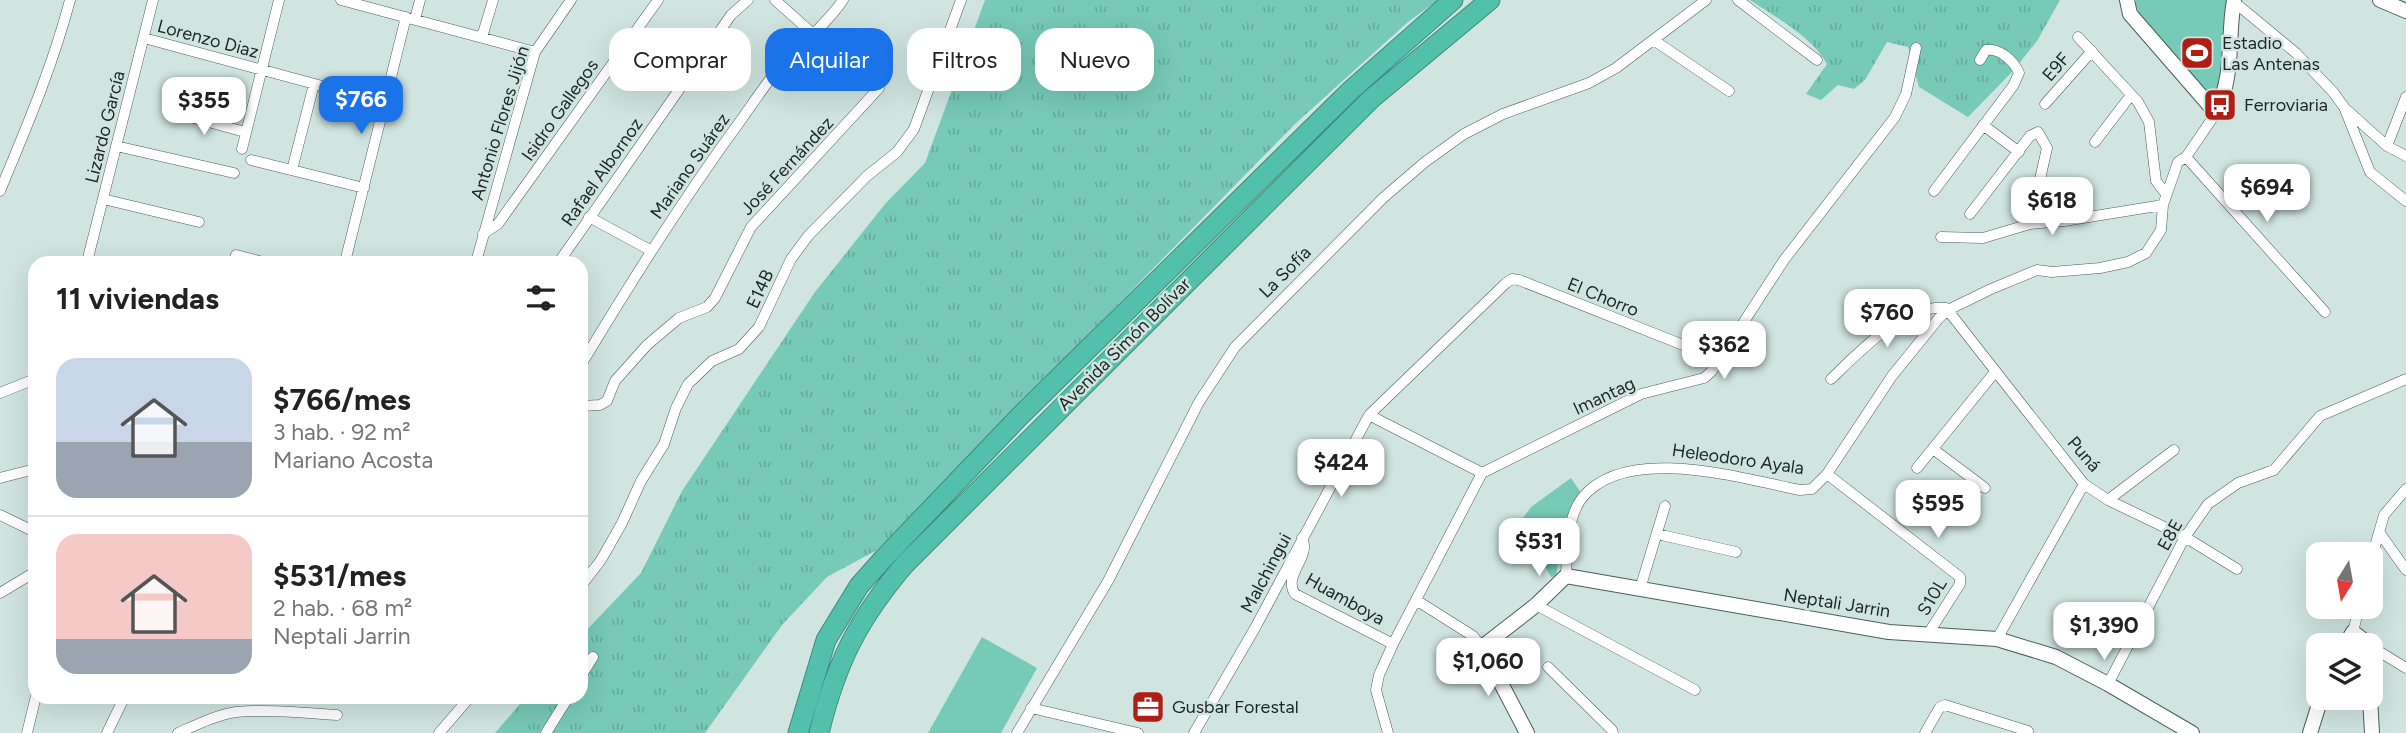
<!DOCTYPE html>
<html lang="es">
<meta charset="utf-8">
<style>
:root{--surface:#fff;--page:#f6f6f6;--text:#222;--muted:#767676;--line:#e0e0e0;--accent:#1a73e8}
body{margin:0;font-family:Figtree,sans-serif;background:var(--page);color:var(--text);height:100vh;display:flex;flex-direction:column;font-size:26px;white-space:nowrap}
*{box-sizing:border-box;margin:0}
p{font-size:23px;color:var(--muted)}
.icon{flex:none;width:38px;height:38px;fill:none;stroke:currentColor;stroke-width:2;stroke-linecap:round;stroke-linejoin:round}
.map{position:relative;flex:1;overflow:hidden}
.details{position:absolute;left:28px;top:256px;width:560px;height:448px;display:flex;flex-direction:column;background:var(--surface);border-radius:21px;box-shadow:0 7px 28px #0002}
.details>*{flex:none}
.top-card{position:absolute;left:609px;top:28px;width:665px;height:63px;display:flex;gap:14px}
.needle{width:46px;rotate:191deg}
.buttons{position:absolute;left:2306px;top:542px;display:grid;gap:14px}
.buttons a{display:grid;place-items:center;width:77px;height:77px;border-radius:14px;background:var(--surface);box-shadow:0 7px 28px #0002;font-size:35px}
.price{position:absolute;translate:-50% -60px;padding:0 16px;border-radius:14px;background:#fff;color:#222;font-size:23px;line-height:46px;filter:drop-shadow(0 2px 4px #0008)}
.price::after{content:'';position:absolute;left:50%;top:42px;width:21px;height:16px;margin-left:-10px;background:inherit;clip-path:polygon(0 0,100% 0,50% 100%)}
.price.active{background:var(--accent);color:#fff}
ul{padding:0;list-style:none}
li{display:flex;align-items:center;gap:21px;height:175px;padding:0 28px}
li+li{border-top:2px solid var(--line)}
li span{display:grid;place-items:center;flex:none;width:196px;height:140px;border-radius:21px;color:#555}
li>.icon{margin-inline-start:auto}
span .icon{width:84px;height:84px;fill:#fffc;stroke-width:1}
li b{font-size:30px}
h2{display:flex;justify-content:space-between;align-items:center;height:84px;padding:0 28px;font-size:30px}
.pill{padding:0 24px;border-radius:21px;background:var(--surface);box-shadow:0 7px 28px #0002;font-size:24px;line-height:63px}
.pill.active{background:var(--accent);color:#fff}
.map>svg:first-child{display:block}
.grass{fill:url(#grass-tufts)}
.park{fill:#77c9b8}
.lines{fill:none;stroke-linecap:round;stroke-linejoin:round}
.street-casing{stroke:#4c5e5a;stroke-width:11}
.secondary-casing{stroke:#4c5e5a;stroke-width:16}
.highway-casing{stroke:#408a7c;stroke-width:21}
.street{stroke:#fff;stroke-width:10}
.secondary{stroke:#fff;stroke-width:14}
.highway{stroke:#53c0ac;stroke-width:19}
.labels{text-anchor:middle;stroke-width:5;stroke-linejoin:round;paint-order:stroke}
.street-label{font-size:18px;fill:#1e2624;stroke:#d0e5e0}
.poi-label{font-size:18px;fill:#1e2624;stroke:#d0e5e0;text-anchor:start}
</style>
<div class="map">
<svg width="2406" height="733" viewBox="0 0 2406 733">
<defs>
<pattern id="grass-tufts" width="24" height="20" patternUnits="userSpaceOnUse" patternTransform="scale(1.75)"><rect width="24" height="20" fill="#77c9b8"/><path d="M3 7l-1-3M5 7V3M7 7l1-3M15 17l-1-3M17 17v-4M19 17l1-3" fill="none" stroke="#66ac9e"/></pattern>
</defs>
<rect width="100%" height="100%" fill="#d0e5e0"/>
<path class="grass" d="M985,0H1438L1408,22L1295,124L877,550L827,577L782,625L705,733H495L526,697L581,696V636L641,573L682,491L815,292L885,204L925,163Z
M1750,0H2060L2037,41L2013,71L1968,117L1919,87L1908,47L1887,42L1865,80L1854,89L1838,85L1821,100L1806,94L1827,64C1812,36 1776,18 1750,0Z"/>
<path class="park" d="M2136,0H2232L2217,97L2210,100L2142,21L2136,5Z
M1571,478L1581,493L1564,522L1556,576L1551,577L1520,522L1531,507Z
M982,637L1037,668L1001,733H928Z"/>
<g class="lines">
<defs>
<path id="street" d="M341,0L535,52
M775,0L812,33
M1738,0L1817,60
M2233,1L2296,53L2333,92L2344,107L2370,172L2406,201
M415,19L420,0
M482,37L493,0
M2078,37L2138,102L2149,122L2156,181L2166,194
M144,38L385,103
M1655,41L1729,91
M2045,104L2092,51
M2347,110L2387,146L2406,156
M172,112L245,132
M1983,125L2019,152
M2095,142L2131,95
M116,146L234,173
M2387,146L2406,97
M242,149L279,0
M2186,157L2325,312
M251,160L364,188
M292,170L314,84
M0,191C27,126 52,68 70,0
M1934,191L2013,86L2019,73C2014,61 2000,48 1986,50L1980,60
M103,199L199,222
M1970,214L2030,136L2038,132L2047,148L2030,224
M589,217L650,250
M483,234L498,224L658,0
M1941,237L1983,238L2030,224L2064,221L2163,205
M236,255L263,262
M87,262L153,0
M345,262L406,17
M476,262L535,52L571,0
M559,262L731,15L748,0
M581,365C629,285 678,207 733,131C747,112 760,92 774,74C796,48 824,28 843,0
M1831,379C1859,352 1904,304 1946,308L2084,484L2108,500L2185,537L2237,569
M0,393L35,379
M581,406L600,405L607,401L615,381L647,345L679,318L707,307L715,298L751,227L879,88
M1369,415L1482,473
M1933,449L1985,488
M1917,468L1995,372
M1827,474L1960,577V584L1928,634
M0,478L35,469
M2108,500L2174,450
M0,515L35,532
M2379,532L2406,570
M1657,534L1736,552
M1302,538C1312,557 1282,575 1295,594L1393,644
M2371,560L2384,515L2406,489
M1566,576C1567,553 1567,517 1582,498C1626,443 1743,479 1800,490L1812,489L1827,474L1892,376L1939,318L1948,310L1991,289L2037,270L2052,272L2100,268L2128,262L2146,253L2161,230L2163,205L2178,162L2186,157L2216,113
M581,586L601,560L622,523L641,481L664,444L676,408L688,384L712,361L739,349L759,327L791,259L808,236L867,176L897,152L914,129L961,0
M1640,589L1665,506
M0,593L35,572
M1416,600L1473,636L1482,647
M1536,605L1695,690
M2353,632L2359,607
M1997,639L2084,484
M2375,649L2406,668
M1548,667L1612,730L1613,733
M581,676L593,657
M2108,684L2185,537L2208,504L2238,483L2274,470L2320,416L2406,379
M1031,708L1138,733
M27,733L36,696
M107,733L125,696
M178,733C196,725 216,715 236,712C269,709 304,713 337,715
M439,733L471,696
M546,733L569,696
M1017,733L1108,581L1199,402L1235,347L1383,198L1425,162L1464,134L1503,114L1589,83L1616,68L1706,0
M1194,733L1255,628L1369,415L1506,283L1512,279L1519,280L1721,360
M1388,733L1376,690L1379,675L1393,644L1482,473L1641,394L1704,378L1712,371L1784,260L1895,117L1906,94L1916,48
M1925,733L1940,707L1945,705L2028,731"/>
<path id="secondary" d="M2127,0L2130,14L2216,113C2235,72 2227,40 2234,0
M2380,0L2406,11
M2345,646L2353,632L2375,649L2371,686
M2370,698L2372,733
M1527,733L1482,647L1536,605L1566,576L1889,632L1997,639L2056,657L2108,684L2192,733
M2310,733L2321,698"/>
<path id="highway" d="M798,733L826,640L859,586L883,559L1020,416L1351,90L1453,0
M819,733C836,663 858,619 905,564L1371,99L1490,0"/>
</defs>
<use href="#street" class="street-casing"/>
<use href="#secondary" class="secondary-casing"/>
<use href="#highway" class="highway-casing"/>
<use href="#street" class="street"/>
<use href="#secondary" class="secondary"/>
<use href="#highway" class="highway"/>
</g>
<defs>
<symbol id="stadium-square" viewBox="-11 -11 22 22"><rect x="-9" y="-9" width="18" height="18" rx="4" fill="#ae1e15" stroke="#d0e5e0"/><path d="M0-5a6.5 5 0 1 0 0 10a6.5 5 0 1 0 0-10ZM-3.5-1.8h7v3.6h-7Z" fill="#fff"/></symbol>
<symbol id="bus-square" viewBox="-11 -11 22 22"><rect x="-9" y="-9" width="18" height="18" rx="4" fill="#ae1e15" stroke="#d0e5e0"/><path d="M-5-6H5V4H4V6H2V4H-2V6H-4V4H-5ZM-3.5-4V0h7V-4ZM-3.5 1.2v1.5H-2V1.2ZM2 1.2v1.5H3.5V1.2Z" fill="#fff"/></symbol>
<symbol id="office-square" viewBox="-11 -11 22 22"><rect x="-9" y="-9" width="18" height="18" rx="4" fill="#ae1e15" stroke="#d0e5e0"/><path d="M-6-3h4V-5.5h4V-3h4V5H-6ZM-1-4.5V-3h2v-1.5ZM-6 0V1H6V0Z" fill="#fff"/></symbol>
</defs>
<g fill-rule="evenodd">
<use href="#stadium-square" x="2178" y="34" width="38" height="38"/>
<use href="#bus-square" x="2201" y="86" width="38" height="38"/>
<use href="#office-square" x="1129" y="688" width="38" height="38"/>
</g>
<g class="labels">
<g class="street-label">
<text transform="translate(208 39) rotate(15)" y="6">Lorenzo Diaz</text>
<text transform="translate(2056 67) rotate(-49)" y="6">E9F</text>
<text transform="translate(560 110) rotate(-55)" y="6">Isidro Gallegos</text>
<text transform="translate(500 123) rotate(-73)" y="6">Antonio Flores Jijón</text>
<text transform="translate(105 127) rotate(-76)" y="6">Lizardo García</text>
<text transform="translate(690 166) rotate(-55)" y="6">Mariano Suárez</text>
<text transform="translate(787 166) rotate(-47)" y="6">José Fernández</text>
<text transform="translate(602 172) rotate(-55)" y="6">Rafael Albornoz</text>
<text transform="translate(1285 272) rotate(-45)" y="6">La Sofía</text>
<text transform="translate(760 289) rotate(-65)" y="6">E14B</text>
<text transform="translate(1603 297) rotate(22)" y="6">El Chorro</text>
<text transform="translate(1124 344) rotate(-45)" y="6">Avenida Simón Bolívar</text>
<text transform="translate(1604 396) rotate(-25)" y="6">Imantag</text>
<text transform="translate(2084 454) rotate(49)" y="6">Puná</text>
<text transform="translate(1738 459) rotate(8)" y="6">Heleodoro Ayala</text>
<text transform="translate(2170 535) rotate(-61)" y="6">E8E</text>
<text transform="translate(1266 573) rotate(-62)" y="6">Malchingui</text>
<text transform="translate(1932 597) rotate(-59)" y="6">S10L</text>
<text transform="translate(1345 599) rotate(29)" y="6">Huamboya</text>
<text transform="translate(1837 603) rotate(9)" y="6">Neptali Jarrin</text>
</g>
<g class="poi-label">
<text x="2222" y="49">Estadio<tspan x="2222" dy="21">Las Antenas</tspan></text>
<text x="2244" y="111">Ferroviaria</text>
<text x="1172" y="713">Gusbar Forestal</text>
</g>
</g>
</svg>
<div class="buttons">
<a><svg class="needle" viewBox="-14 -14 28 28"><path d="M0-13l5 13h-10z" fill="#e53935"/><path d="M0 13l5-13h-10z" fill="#767676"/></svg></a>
<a><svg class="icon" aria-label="layers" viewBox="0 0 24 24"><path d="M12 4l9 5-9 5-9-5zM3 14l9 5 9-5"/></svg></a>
</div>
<b class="price active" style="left:361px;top:136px">$766</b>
<b class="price" style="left:204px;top:137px">$355</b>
<b class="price" style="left:2267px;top:224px">$694</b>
<b class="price" style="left:2052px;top:237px">$618</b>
<b class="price" style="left:1887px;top:349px">$760</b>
<b class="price" style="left:1724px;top:381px">$362</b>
<b class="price" style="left:1341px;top:499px">$424</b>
<b class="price" style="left:1938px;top:540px">$595</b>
<b class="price" style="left:1539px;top:578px">$531</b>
<b class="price" style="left:2104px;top:662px">$1,390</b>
<b class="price" style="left:1488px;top:698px">$1,060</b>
<div class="top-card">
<a class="pill">Comprar</a>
<a class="pill active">Alquilar</a>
<a class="pill">Filtros</a>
<a class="pill">Nuevo</a>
</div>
<section class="details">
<h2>11 viviendas<svg class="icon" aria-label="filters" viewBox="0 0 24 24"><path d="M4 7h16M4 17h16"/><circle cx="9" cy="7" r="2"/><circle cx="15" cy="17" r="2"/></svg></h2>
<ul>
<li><span style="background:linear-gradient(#c9d6e8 60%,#9aa5b1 0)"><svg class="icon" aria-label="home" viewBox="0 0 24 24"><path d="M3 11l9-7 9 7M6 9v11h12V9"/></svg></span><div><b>$766/mes</b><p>3 hab. · 92 m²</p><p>Mariano Acosta</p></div></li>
<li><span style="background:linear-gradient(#f6c9c9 75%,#9aa5b1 0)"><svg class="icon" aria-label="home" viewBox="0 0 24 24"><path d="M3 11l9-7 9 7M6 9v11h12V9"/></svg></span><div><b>$531/mes</b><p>2 hab. · 68 m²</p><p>Neptali Jarrin</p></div></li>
</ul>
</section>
</div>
